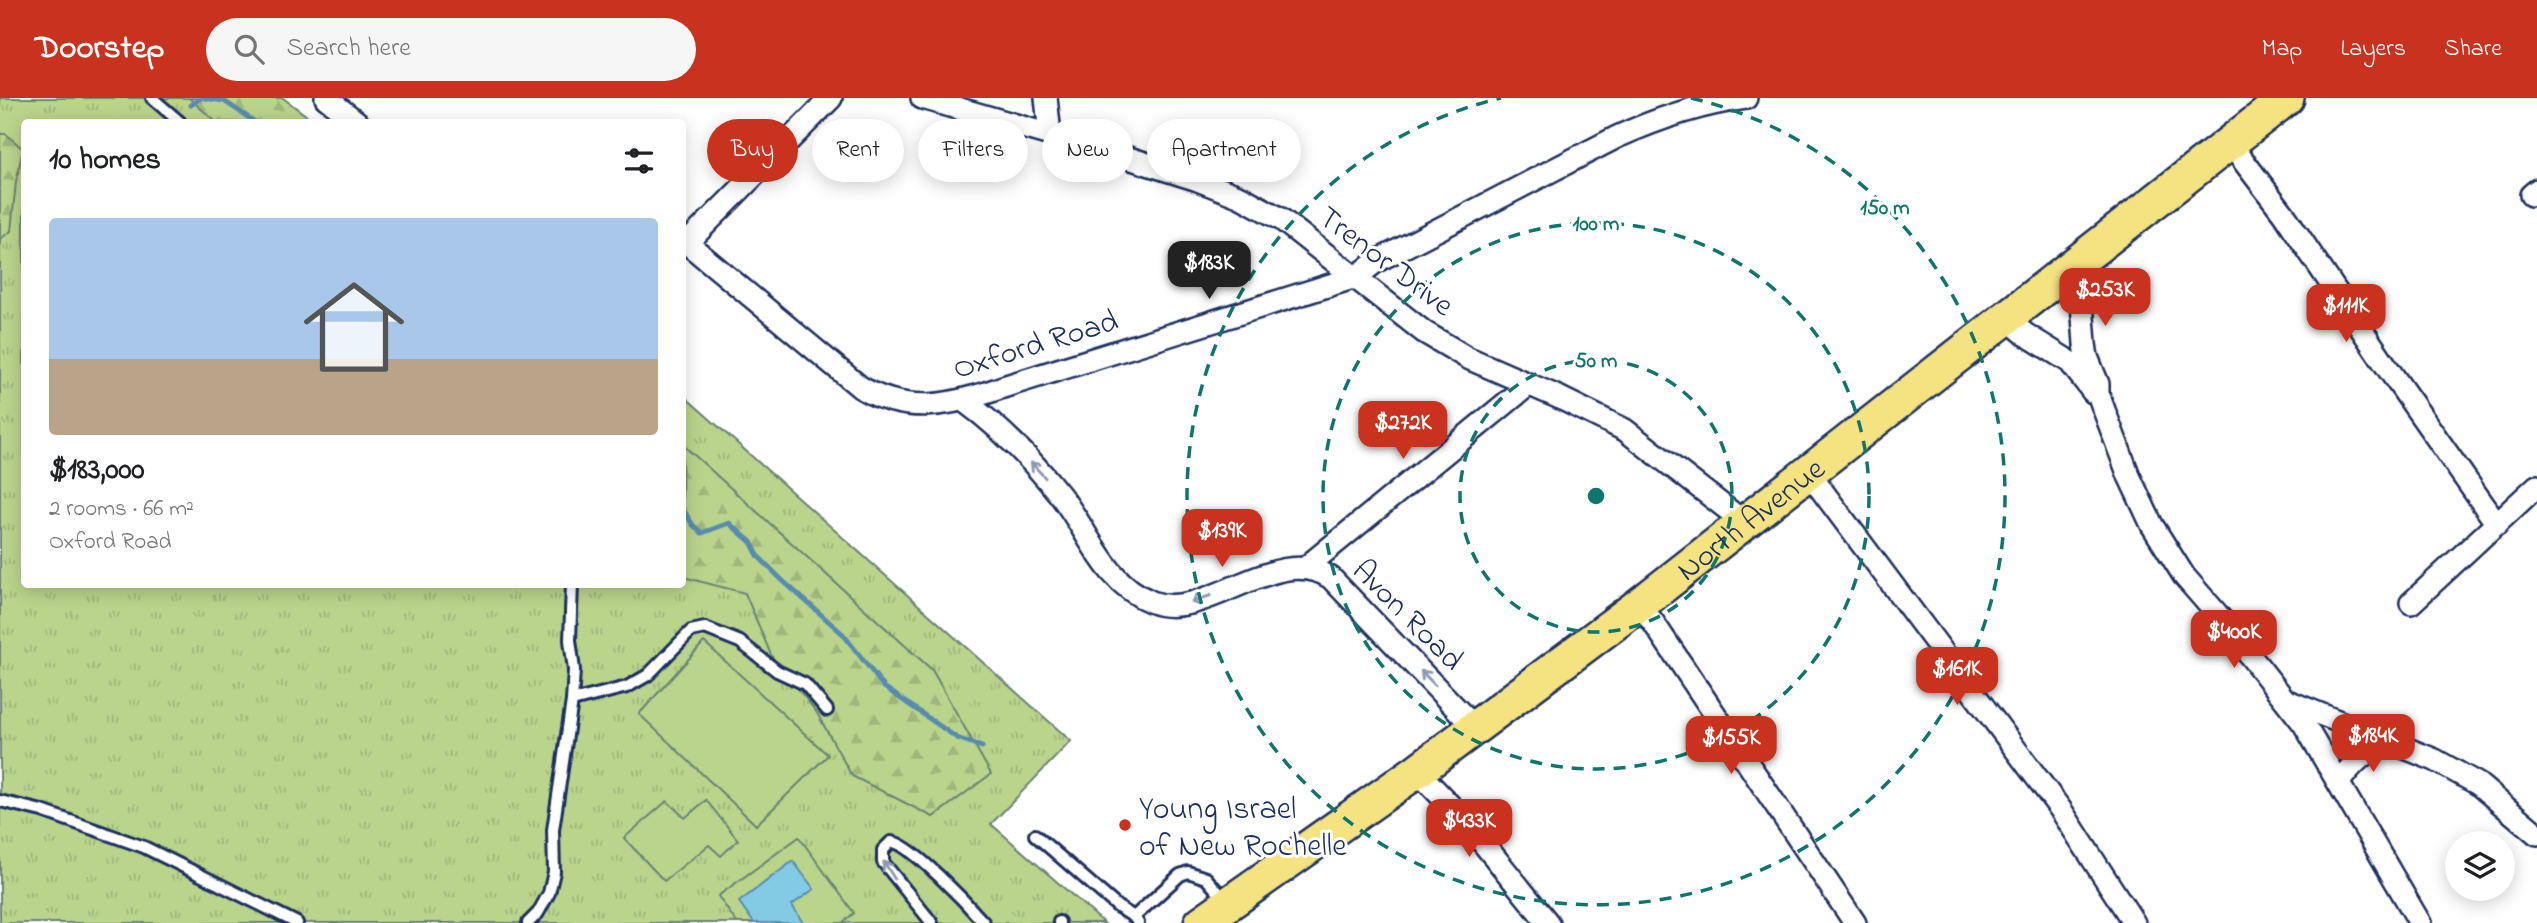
<!DOCTYPE html>
<meta charset="utf-8">
<style>
:root{--surface:#fff;--page:#f6f6f6;--text:#202124;--muted:#757577;--accent:#c8321e}
body{margin:0;font-family:"Indie Flower",sans-serif;background:var(--page);color:var(--text);height:100vh;display:flex;flex-direction:column;font-size:26px;white-space:nowrap}
*{box-sizing:border-box;margin:0}
p{font-size:23px;color:var(--muted)}
.icon{flex:none;width:38px;height:38px;fill:none;stroke:currentColor;stroke-width:2;stroke-linecap:round;stroke-linejoin:round}
.map{position:relative;flex:1;overflow:hidden}
.drawer{position:absolute;left:21px;top:21px;width:665px;height:469px;display:flex;flex-direction:column;background:var(--surface);border-radius:7px;box-shadow:0 4px 18px #0003}
.drawer>*{flex:none}
.guide{position:absolute;left:707px;top:21px;width:665px;height:63px;display:flex;gap:14px}
.buttons{position:absolute;left:2445px;top:733px;display:grid;gap:14px}
.buttons a{display:grid;place-items:center;width:70px;height:70px;border-radius:50%;background:var(--surface);box-shadow:0 4px 18px #0003;font-size:35px}
.price{position:absolute;translate:-50% -60px;padding:0 16px;border-radius:14px;background:var(--accent);color:#fff;font-size:23px;line-height:46px;filter:drop-shadow(0 2px 4px #0008)}
.price::after{content:'';position:absolute;left:50%;top:42px;width:21px;height:16px;margin-left:-10px;background:inherit;clip-path:polygon(0 0,100% 0,50% 100%)}
.price.active{background:#222;color:#fff}
ul{padding:0;list-style:none}
li{display:grid;align-content:center;gap:14px;height:371px;padding:0 28px}
li span{display:grid;place-items:center;height:217px;border-radius:7px;color:#555}
li>.icon{margin-inline-start:auto}
span .icon{width:126px;height:126px;fill:#fffc;stroke-width:1}
li b{font-size:30px}
h2{display:flex;justify-content:space-between;align-items:center;height:84px;padding:0 28px;font-size:30px}
.chip{padding:0 24px;border-radius:32px;background:var(--surface);box-shadow:0 4px 18px #0003;font-size:24px;line-height:63px}
.chip.active{background:var(--accent);color:#fff}
header{display:flex;align-items:center;gap:42px;box-sizing:border-box;height:98px;padding:0 35px;background:var(--accent);color:#fff}
header strong{font-size:33px}
nav{display:flex;gap:38px;margin-inline-start:auto;font-size:24px}
.search{width:490px;height:63px;background:var(--page);display:flex;align-items:center;gap:18px;box-sizing:border-box;padding:0 24px;border-radius:38px;color:var(--muted);font-size:26px}
.map>svg:first-child{display:block}
.grass{fill:url(#grass-tufts);stroke:#6a8275;stroke-width:2}
.forest{fill:url(#forest-firs);stroke:#6a8275;stroke-width:2}
.pitch{fill:#bad48c;stroke:#6a8275;stroke-width:2}
.water{fill:#83cae4;stroke:#598cae;stroke-width:2}
.lines{fill:none;stroke-linecap:round;stroke-linejoin:round}
.stream{stroke:#598cae;stroke-width:5}
.lane-casing{stroke:#1b2f5e;stroke-width:16}
.street-casing{stroke:#1b2f5e;stroke-width:26}
.primary-casing{stroke:#1b2f5e;stroke-width:38}
.lane{stroke:#fff;stroke-width:10}
.street{stroke:#fff;stroke-width:21}
.primary{stroke:#f5e382;stroke-width:33}
.oneway{stroke:#8d97ae}
.ring{fill:none;stroke:#0f766e;stroke-width:3.5;stroke-dasharray:12 9}
.poi-dot{fill:#c8321e;stroke:#fff;stroke-width:2.5}
.labels{text-anchor:middle;stroke-width:6;stroke-linejoin:round;paint-order:stroke}
.street-label{font-size:32px;fill:#1b2f5e;stroke:#fff}
.poi-label{font-size:32px;fill:#1b2f5e;stroke:#fff;text-anchor:start}
.centre{fill:#0f766e;stroke:#fff;stroke-width:3.5}
.ring-label{font-size:21px;text-anchor:middle;font-weight:bold;fill:#0f766e;stroke:#fff;stroke-width:6;stroke-linejoin:round;paint-order:stroke}
</style>
<header>
<strong>Doorstep</strong>
<div class="search"><svg class="icon" aria-label="search" viewBox="0 0 24 24"><circle cx="10" cy="10" r="6"/><path d="M15 15l6 6"/></svg>Search here</div>
<nav><a>Map</a><a>Layers</a><a>Share</a></nav>
</header>
<div class="map">
<svg width="2537" height="825" viewBox="0 0 2537 825">
<defs>
<pattern id="grass-tufts" width="24" height="20" patternUnits="userSpaceOnUse" patternTransform="scale(1.75)"><rect width="24" height="20" fill="#bad48c"/><path d="M3 7l-1-3M5 7V3M7 7l1-3M15 17l-1-3M17 17v-4M19 17l1-3" fill="none" stroke="#9fb67b"/></pattern>
<pattern id="forest-firs" width="22" height="20" patternUnits="userSpaceOnUse" patternTransform="scale(1.75)"><rect width="22" height="20" fill="#bad48c"/><path d="M5 1l3.5 6h-7zM16 11l3.5 6h-7z" fill="#9fb67b"/></pattern>
</defs>
<rect width="100%" height="100%" fill="#fff"/>
<filter id="ink" filterUnits="userSpaceOnUse"><feTurbulence type="fractalNoise" baseFrequency=".0143" numOctaves="2"/><feDisplacementMap in="SourceGraphic" scale="14" xChannelSelector="R" yChannelSelector="G"/><feConvolveMatrix kernelMatrix="1 2 1 2 8 2 1 2 1" color-interpolation-filters="sRGB"/></filter>
<g filter="url(#ink)">
<path class="grass" d="M0,0H273L304,24H24V486H682L683,297L1071,643L991,726L1104,825H0Z"/>
<path class="forest" d="M189,0H283L315,24H216Z
M0,36H6L23,51L16,84L11,133L0,141Z
M682,346L932,572L991,676L933,719L852,678L817,615L771,557L745,495L683,479Z"/>
<path class="pitch" d="M704,544L828,657L756,727L639,616Z
M706,702L738,742L721,758L709,747L664,783L624,740L667,703L685,720Z
M799,739L854,815L842,825H737L718,798Z"/>
<path class="water" d="M793,763L814,791L792,807L803,825H754L739,804Z"/>
<g class="lines">
<path class="stream" d="M205,0L224,3L255,24
M191,7L201,0
M682,410L693,427L702,435L729,425L751,444L759,459L782,482L843,536L884,589L957,640L982,649"/>
<defs>
<path id="lane" d="M152,0L180,24
M572,603L627,589L648,577L691,533L705,530L740,544L777,573L805,586L827,612
M0,703L42,713L144,749L297,825
M1035,737L1118,809L1134,819L1138,825
M1134,819L1180,777L1188,774L1206,780L1226,803
M528,825L538,815L549,795L554,774L553,732L572,603L574,572L570,542L572,486
M932,825L883,764V752L891,744C909,743 970,809 984,825
M1059,825V824"/>
<path id="street" d="M326,0L357,24
M922,0L1116,56L1195,81L1241,99L1281,121L1424,234L1468,260L1558,299L1625,332L1744,424
M1046,0L1050,36
M2229,44L2284,116L2391,275L2497,426
M2531,97L2537,92
M682,141L860,289C908,318 954,307 1003,289L1356,179L1377,163L1617,39C1659,20 1700,6 1746,0
M688,144L831,0
M2079,163L2085,246L2087,259L2098,286V296L2129,378L2152,427L2184,478L2217,516L2304,626L2420,825
M2005,219L2025,236L2070,264L2093,294
M964,303C1000,329 1032,362 1060,397C1090,435 1104,485 1152,504C1206,525 1276,443 1331,480L1475,630
M1808,374L2061,712L2134,825
M1305,470L1527,288
M2411,505L2537,388
M1639,507L1653,524L1855,825
M2285,602L2435,662L2478,686L2537,736
M1417,673L1466,724L1548,825
M2339,684C2353,665 2366,652 2389,643"/>
<g id="primary">
<path id="s1" d="M1201,825L1417,673L1639,507L2287,0"/>
</g>
</defs>
<use href="#lane" class="lane-casing"/>
<use href="#street" class="street-casing"/>
<use href="#primary" class="primary-casing"/>
<use href="#lane" class="lane"/>
<use href="#street" class="street"/>
<use href="#primary" class="primary"/>
</g>
<defs><path id="oneway-shaft" d="M-6 0H5M1.5-3L5.5 0L1.5 3" fill="none" stroke-width="1.6" stroke-linecap="round" stroke-linejoin="round" transform="scale(1.75)"/></defs>
<g class="oneway">
<use href="#oneway-shaft" transform="translate(1038 372) rotate(-133)"/>
<use href="#oneway-shaft" transform="translate(1201 501) rotate(160)"/>
<use href="#oneway-shaft" transform="translate(1428 580) rotate(-134)"/>
<use href="#oneway-shaft" transform="translate(889 772) rotate(-122)"/>
</g>
</g>
<g class="ring">
<circle cx="1596" cy="398" r="136"/>
<circle cx="1596" cy="398" r="273"/>
<path d="M1691 0A409 409 0 1 1 1501 0"/>
</g>
<circle class="poi-dot" cx="1125" cy="727" r="7"/>
<g class="labels">
<g class="street-label">
<text transform="translate(1387 162) rotate(37)" y="11">Trenor Drive</text>
<text transform="translate(1035 245) rotate(-17)" y="11">Oxford Road</text>
<text dy="11" stroke="none"><textPath href="#s1" startOffset="682">North Avenue</textPath></text>
<text transform="translate(1409 516) rotate(45)" y="11">Avon Road</text>
</g>
<g class="poi-label">
<text x="1139" y="720">Young Israel<tspan x="1139" dy="37">of New Rochelle</tspan></text>
</g>
</g>
<circle cx="1596" cy="398" r="10" class="centre"/>
<g class="ring-label">
<text x="1885" y="116">150 m</text>
<text x="1596" y="132">100 m</text>
<text x="1596" y="269">50 m</text>
</g>
</svg>
<div class="buttons">
<a><svg class="icon" aria-label="layers" viewBox="0 0 24 24"><path d="M12 4l9 5-9 5-9-5zM3 14l9 5 9-5"/></svg></a>
</div>
<b class="price active" style="left:1209px;top:203px">$183K</b>
<b class="price" style="left:2105px;top:230px">$253K</b>
<b class="price" style="left:2346px;top:246px">$111K</b>
<b class="price" style="left:1403px;top:363px">$272K</b>
<b class="price" style="left:1222px;top:471px">$139K</b>
<b class="price" style="left:2234px;top:572px">$400K</b>
<b class="price" style="left:1957px;top:609px">$161K</b>
<b class="price" style="left:2373px;top:676px">$184K</b>
<b class="price" style="left:1731px;top:678px">$155K</b>
<b class="price" style="left:1469px;top:761px">$433K</b>
<div class="guide">
<a class="chip active">Buy</a>
<a class="chip">Rent</a>
<a class="chip">Filters</a>
<a class="chip">New</a>
<a class="chip">Apartment</a>
</div>
<section class="drawer">
<h2>10 homes<svg class="icon" aria-label="filters" viewBox="0 0 24 24"><path d="M4 7h16M4 17h16"/><circle cx="9" cy="7" r="2"/><circle cx="15" cy="17" r="2"/></svg></h2>
<ul>
<li><span style="background:linear-gradient(#a9c7e8 65%,#b9a48a 0)"><svg class="icon" aria-label="home" viewBox="0 0 24 24"><path d="M3 11l9-7 9 7M6 9v11h12V9"/></svg></span><div><b>$183,000</b><p>2 rooms · 66 m²</p><p>Oxford Road</p></div></li>
</ul>
</section>
</div>
